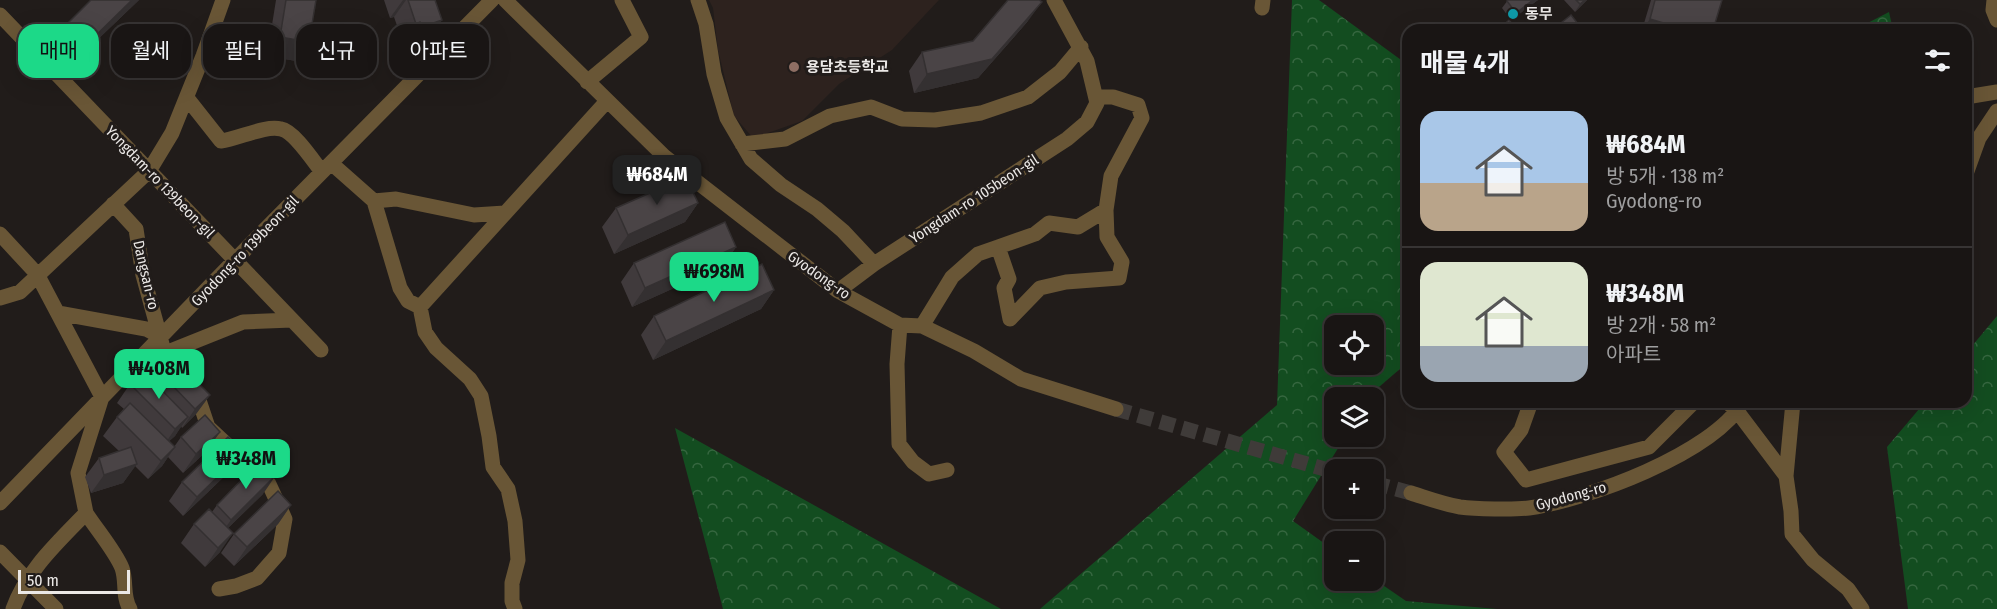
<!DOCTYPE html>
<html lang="ko">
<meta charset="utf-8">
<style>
:root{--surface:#191514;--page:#262222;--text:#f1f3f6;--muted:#9f9fa0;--line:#373434;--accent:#1cd988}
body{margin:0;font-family:"Fira Sans Condensed","Noto Sans KR",sans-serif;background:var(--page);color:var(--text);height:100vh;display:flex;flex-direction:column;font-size:22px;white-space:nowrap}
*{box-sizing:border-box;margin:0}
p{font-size:20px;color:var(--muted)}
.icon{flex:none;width:33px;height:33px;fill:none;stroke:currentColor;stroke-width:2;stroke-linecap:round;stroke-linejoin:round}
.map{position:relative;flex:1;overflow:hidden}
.side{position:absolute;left:1402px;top:24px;width:570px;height:384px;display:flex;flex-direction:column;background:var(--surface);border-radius:18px;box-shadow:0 6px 24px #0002,0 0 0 2px var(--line)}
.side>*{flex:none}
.banner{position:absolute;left:18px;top:24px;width:570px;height:54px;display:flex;gap:12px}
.fabs{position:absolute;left:1324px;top:315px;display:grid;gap:12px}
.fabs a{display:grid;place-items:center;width:60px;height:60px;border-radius:12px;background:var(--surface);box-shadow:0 6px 24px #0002,0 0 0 2px var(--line);font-size:30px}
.scale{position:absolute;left:18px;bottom:15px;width:112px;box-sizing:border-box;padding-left:6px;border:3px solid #ebe8e6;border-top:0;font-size:16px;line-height:21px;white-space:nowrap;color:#ebe8e6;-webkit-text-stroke:4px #211c1a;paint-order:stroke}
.price{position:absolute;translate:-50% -51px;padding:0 14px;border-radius:12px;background:var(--accent);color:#111;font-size:20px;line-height:39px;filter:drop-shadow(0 2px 3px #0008)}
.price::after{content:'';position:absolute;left:50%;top:36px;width:18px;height:14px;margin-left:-9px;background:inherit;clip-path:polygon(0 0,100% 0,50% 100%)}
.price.active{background:#222;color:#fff}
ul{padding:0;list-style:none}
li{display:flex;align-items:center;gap:18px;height:150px;padding:0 18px}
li+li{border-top:2px solid var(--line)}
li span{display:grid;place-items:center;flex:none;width:168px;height:120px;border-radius:18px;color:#555}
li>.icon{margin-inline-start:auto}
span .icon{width:72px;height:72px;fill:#fffc;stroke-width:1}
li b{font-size:26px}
h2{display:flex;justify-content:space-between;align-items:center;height:72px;padding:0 18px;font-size:26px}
.pill{padding:0 21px;border-radius:18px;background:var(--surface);box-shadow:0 6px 24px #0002,0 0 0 2px var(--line);font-size:21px;line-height:54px}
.pill.active{background:var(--accent);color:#111}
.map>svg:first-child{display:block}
.built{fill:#2d221e}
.forest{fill:url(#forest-crowns);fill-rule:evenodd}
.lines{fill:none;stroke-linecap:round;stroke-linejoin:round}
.minor-tunnel{stroke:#3f3b39;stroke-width:15;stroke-dasharray:15 8;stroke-linecap:butt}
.minor{stroke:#695636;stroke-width:15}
.wall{fill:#403a3c}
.shaded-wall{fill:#343031}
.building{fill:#4a4446;stroke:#343031;stroke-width:1.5}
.culture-dot{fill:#0f9aa8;stroke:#211c1a;stroke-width:2}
.education-dot{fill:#8d6e63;stroke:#211c1a;stroke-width:2}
.labels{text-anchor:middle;stroke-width:6;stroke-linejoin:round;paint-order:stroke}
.poi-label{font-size:15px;font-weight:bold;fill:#ebe8e6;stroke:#211c1a;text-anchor:start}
.street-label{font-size:15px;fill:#ebe8e6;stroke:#211c1a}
</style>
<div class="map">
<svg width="1997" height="609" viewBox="0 0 1997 609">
<defs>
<pattern id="forest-crowns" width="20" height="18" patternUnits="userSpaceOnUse" patternTransform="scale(1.5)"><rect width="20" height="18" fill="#134d20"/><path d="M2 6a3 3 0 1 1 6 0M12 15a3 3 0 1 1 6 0" fill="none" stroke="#366740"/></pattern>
</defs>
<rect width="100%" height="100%" fill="#211c1a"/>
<path class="built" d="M709,0H939L892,50L839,84L802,121L753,138L734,116L718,50L713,8Z"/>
<path class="forest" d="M1292,0H1319L1408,65V362L1372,393L1369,397L1335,398V436L1345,437L1293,521L1335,551V580H1374V579L1406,601L1497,609H1040L1277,405ZM1335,326H1374V364H1335Z
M1889,12L1893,30H1854Z
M1997,316V609H1908L1887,447L1925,402H1966L1967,352Z
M675,428L1001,609H723Z"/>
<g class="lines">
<path class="minor-tunnel" d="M1116,409L1335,472
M1374,483L1411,493"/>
<path class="minor" d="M505,0L665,157L838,291L900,325L922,326L974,351L1021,379L1116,409
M698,0L706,24L714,74L727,118L751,159L781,185L817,209L843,231L874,264
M1994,0L1993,10L1997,20
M1262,8L1263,0
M0,15L321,350
M587,82L641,37L622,0
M1096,97H1113L1138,105L1142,118L1111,176L1106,210L1107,237L1122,262L1119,278L1066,282L1040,288L1010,319L1004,288L1009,279L998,247L1035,234L1049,223L1078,227L1106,210
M1966,97L1997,92
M187,98L221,141C238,139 265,125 281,129C294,131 314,162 322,172
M742,144L785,139L830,116L871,107L902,119L935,120L981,113L1028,97L1060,72L1081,47
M331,163L374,201L400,288L408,301L420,307L425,332L436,348L470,379L481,396L489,436L493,467L508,489L515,521L518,560L512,583V601L515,609
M1966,174L1979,138L1997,111
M374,201L396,199L474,215L505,213
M113,204L136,229L143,275L162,344
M0,234L37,274L102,397L78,473L86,513C59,541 26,571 13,609
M838,291L874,264L1067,139L1087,122L1097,103L1087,61L1054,0
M0,298L20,292L149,171L172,133L203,56L223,0
M420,307L607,101
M58,313L146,329L161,337
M900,325L897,364L899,444L913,462L929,474L947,470
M922,326L952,277L978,254L998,247
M163,354L243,322L292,320
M189,394L199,400L208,427L269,484L285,519L279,553L257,578L236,586L219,589
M1531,402L1521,430L1504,452L1526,480L1649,447L1694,402
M1727,402L1737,411L1786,476
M1793,402L1786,476L1791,511L1792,534L1813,560L1848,589L1862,609
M1411,493C1427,498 1443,504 1460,507C1475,509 1514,510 1529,508C1587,500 1712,454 1743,402
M0,503L235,260L492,0
M86,513C97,530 115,551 122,568C127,582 122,596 130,609
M0,552L56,609"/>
</g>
<path class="wall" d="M91,0H139L70,66L50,46L64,27Z
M276,0H316L296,61L267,56Z
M384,0H435L442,20L429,39L409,46L407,41L403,43L394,17L390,18Z
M1508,0H1538L1511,20L1502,8Z
M1564,0H1587L1575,12Z
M1651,0H1722L1642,30Z
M1028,21L978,78L914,93L909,71L922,52L973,41Z
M698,203L685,222L614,254L602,227L616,208Z
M736,247L723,266L632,307L621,282L634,263Z
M774,290L761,309L653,360L641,335L654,316Z
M151,363L210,395L196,414L182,428L181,426L175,436L169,441L174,447L181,437L207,451L183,473L168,457L162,466L148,479L135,466L123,483L91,493L85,477L99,458L119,451L103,436L117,417L124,409L117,403L130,384L144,373Z
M230,471L183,516L169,501L182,482Z
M263,494L228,528L220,552L205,567L181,543L194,524L212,512L217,505Z
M291,505L278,524L234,566L221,553L234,534Z"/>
<path class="shaded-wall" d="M132,0H139L70,66L84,47Z
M403,0H406L394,17L390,18Z
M1533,0H1538L1511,20L1516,13Z
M1585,0H1587L1575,12L1580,4Z
M1042,2L1028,21L978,78L914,93L927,74Z
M1650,19L1687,30H1642Z
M442,20L429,39L409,46L422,27Z
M420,22L407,41L403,43L416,24Z
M280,37L309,42L296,61L267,56Z
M698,203L685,222L614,254L628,235Z
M736,247L723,266L632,307L645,288Z
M774,290L761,309L653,360L666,341Z
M210,395L196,414L182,428L195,409Z
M188,417L175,436L162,448L175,429Z
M220,432L207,451L183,473L196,454Z
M175,447L162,466L148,479L161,461Z
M243,452L230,471L183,516L197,497Z
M137,464L123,483L91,493L104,475Z
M276,475L263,494L218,538L231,520Z
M291,505L278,524L234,566L247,547Z
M233,533L220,552L205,567L218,548Z"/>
<path class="building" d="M91,0H132L84,47L64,27Z
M286,0H316L309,42L280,37Z
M408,0H435L442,20L422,27L420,22L416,24Z
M1008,0H1039L1042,2L992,59L927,74L922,52L973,41Z
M1508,0H1533L1516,13L1507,1Z
M1576,0H1585L1580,4Z
M1655,0H1722L1713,30H1687L1650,19Z
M1571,15L1582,29L1580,30H1552Z
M1509,20L1517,30H1498Z
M686,177L698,203L628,235L616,208Z
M725,222L736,247L645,288L634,263Z
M762,264L774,290L666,341L654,316Z
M165,350L210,395L195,409L151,363Z
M143,371L188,417L175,429L130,384Z
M130,403L175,447L161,461L117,417Z
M205,415L220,432L196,454L181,437Z
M228,437L243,452L197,497L182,482Z
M131,447L137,464L104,475L99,458Z
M261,460L276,475L231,520L217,505Z
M278,491L291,505L247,547L234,534Z
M209,509L233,533L218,548L194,524Z"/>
<circle class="culture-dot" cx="1513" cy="14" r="6"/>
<circle class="education-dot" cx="794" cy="67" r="6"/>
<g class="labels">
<g class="poi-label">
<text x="1525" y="19">동무</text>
<text x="806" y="72">용담초등학교</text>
</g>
<g class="street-label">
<text transform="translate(160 182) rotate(46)" y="5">Yongdam-ro 139beon-gil</text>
<text transform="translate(974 199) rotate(-33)" y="5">Yongdam-ro 105beon-gil</text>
<text transform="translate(245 251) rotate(-46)" y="5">Gyodong-ro 139beon-gil</text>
<text transform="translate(146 275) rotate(77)" y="5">Dangsan-ro</text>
<text transform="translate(819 275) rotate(35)" y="5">Gyodong-ro</text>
<text transform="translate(1571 496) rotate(-15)" y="5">Gyodong-ro</text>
</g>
</g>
</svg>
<div class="fabs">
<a><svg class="icon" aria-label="locate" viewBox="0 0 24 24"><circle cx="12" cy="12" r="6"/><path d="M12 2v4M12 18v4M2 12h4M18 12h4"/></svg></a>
<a><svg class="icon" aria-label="layers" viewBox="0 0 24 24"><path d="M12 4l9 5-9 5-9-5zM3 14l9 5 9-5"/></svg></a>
<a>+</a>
<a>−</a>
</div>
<div class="scale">50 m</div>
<b class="price active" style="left:657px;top:206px">₩684M</b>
<b class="price" style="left:714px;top:303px">₩698M</b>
<b class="price" style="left:159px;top:400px">₩408M</b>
<b class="price" style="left:246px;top:490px">₩348M</b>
<div class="banner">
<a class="pill active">매매</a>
<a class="pill">월세</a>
<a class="pill">필터</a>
<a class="pill">신규</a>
<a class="pill">아파트</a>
</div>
<section class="side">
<h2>매물 4개<svg class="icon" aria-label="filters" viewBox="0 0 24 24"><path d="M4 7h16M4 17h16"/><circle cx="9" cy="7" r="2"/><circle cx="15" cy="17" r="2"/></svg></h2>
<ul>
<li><span style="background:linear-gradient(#a9c7e8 60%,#b9a48a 0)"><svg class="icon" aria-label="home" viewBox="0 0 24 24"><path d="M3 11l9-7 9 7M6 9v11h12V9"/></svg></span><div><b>₩684M</b><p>방 5개 · 138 m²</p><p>Gyodong-ro</p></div></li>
<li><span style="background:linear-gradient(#dfe7d0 70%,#9aa5b1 0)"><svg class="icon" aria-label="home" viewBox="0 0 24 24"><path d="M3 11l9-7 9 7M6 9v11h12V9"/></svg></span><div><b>₩348M</b><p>방 2개 · 58 m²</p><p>아파트</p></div></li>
</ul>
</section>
</div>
